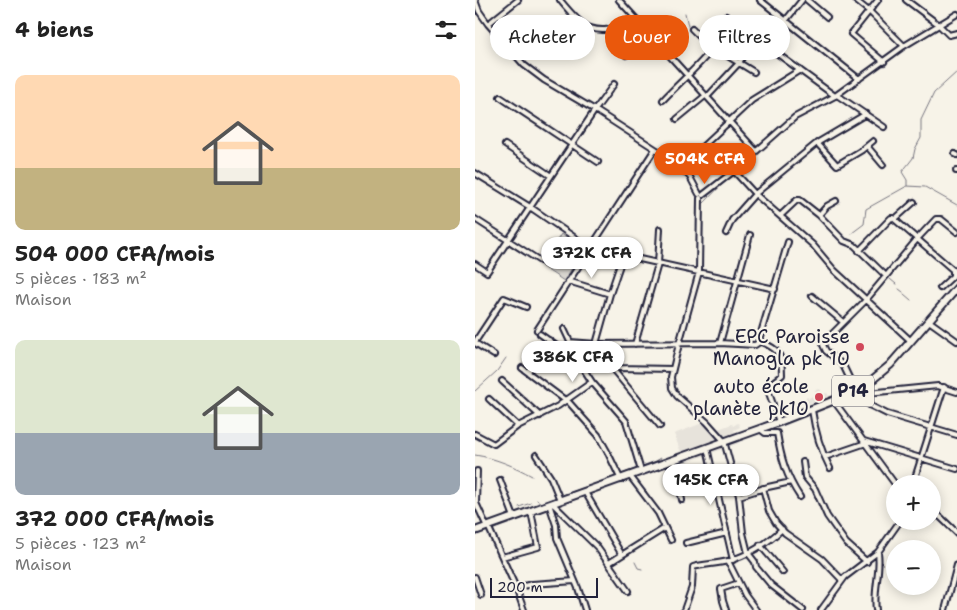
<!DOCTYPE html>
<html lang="fr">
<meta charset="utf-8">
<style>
:root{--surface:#fff;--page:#f6f6f6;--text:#222;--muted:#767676;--accent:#ea580c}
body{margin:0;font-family:"Shantell Sans",sans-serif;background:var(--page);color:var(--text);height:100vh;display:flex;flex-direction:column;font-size:19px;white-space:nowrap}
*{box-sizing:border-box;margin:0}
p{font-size:16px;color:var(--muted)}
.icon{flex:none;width:28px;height:28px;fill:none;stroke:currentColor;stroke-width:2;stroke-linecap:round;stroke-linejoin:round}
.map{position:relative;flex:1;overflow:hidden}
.side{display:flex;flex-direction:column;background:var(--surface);width:475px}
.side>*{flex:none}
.top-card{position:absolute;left:15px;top:15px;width:391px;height:45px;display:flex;gap:10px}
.controls{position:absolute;left:411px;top:475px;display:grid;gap:10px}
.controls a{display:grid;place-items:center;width:55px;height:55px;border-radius:50%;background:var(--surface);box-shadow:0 2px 12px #0003;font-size:25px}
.scale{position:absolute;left:15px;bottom:12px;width:108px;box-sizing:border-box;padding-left:5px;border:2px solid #22223b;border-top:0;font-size:14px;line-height:18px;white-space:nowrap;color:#22223b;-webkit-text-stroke:4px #f7f3e8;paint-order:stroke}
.price{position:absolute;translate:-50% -42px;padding:0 11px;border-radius:18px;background:#fff;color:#222;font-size:16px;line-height:32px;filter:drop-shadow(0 1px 2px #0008)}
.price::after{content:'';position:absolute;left:50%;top:30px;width:15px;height:11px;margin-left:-8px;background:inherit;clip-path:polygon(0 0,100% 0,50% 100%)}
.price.on{background:var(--accent);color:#fff}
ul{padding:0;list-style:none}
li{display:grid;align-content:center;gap:10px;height:265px;padding:0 15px}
li span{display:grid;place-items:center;height:155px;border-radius:10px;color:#555}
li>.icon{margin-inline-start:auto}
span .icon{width:90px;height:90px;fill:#fffc;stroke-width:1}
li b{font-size:21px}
h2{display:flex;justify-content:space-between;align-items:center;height:60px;padding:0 15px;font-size:21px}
.chip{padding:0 18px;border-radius:22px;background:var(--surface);box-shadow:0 2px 12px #0003;font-size:18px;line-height:45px}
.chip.on{background:var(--accent);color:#fff}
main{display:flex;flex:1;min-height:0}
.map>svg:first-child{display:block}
.built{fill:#e7e3db}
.green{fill:#d8d5cf;stroke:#7d7c85}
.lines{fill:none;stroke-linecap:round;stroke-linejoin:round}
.stream{stroke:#76747f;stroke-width:1}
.street-casing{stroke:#22223b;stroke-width:8}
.primary-casing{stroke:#22223b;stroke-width:10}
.street{stroke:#f7f3e8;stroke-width:4}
.primary{stroke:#f7f3e8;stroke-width:6}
.poi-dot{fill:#d1495b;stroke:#f7f3e8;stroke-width:2}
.labels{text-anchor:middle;stroke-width:4.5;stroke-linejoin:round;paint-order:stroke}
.shield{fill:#f7f3e8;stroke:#62616f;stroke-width:1}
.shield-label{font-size:18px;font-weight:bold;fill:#22223b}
.poi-label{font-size:19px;fill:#22223b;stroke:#f7f3e8;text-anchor:end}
</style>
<main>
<section class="side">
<h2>4 biens<svg class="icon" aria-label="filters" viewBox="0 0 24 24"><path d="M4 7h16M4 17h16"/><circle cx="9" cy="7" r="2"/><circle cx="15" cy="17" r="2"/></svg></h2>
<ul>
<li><span style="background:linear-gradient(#ffd9b3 60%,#c2b280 0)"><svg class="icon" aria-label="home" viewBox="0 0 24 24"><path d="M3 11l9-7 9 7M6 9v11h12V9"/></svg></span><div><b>504 000 CFA/mois</b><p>5 pièces · 183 m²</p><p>Maison</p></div></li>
<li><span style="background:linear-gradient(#dfe7d0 60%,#9aa5b1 0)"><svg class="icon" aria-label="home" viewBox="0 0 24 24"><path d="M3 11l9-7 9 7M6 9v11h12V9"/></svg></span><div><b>372 000 CFA/mois</b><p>5 pièces · 123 m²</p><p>Maison</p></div></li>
</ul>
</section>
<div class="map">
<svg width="482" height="610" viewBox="0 0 482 610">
<rect width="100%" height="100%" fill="#f7f3e8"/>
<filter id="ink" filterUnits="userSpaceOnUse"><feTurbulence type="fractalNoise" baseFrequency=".02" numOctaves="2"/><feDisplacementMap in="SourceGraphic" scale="10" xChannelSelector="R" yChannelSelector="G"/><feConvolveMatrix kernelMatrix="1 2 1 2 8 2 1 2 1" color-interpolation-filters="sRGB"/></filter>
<g filter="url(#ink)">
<path class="built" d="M345,389L347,395L352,393L354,396L332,404L330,398L333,397L334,401V398L341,394L340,390Z
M230,422L238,431L257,424L258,426L263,423L265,427L259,430L264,443L210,463L199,434Z"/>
<path class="green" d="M86,234L109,249L89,281L66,266Z"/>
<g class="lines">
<path class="stream" d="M210,13L213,26
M251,19L253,20
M255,22L263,26
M213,27L220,35
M29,96L38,102
M222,100L228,95
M432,186V180L427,172L438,158L440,149L446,138V120L459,93L482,72
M229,203L253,178
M377,233L389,224L391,209L432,186L450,187L482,205
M415,279L421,284
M424,289L428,292
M429,294L436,300
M194,373L195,385
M388,382L403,370
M0,391L22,371L31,358
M0,455C20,458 39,466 57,476
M167,466L181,461L186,458
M146,474L163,468
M85,496L142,476
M62,500L66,503L80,498
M44,507L56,503
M12,523L36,514
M459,523L465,517
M0,527L4,526
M18,531L20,527
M160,562L163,568L167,569"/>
<defs>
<path id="street" d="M0,0L4,11L13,24L49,65L69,80L120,110L199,161L215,177L224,194
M85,0C116,38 120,32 166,24
M144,0L281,151
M285,0L384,79
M332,0L352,17
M380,0L395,12L429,46
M403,0L376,34L409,62
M431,0L463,24L474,35L482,33
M251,16L360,96
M13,24L43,0
M217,29L230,42L279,72
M291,45L327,0
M151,55L177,37
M362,95L409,127
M25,97L123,162
M232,97L264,63L279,37
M188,100C205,82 223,67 238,48
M202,119L230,96
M342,143L362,165L387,150L398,141
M30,145L76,176
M392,146L408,165
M480,154L482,155
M203,164L226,148L277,100L325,70
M259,171L280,194L338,245L359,270L436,341
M481,171H482
M0,173L55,207L115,248L300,289
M228,195L259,171L320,117L360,96L429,46L482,14
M225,198L224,272L204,344L196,377L197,388L202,396L232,422L249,441L264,496L268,533L273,553L280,562L281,567L296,585L328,610
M344,215L352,206L361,201
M305,216L322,200H325L344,215L369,241L379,245L411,276
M0,219L65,261
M420,219L439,202
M251,233L257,220L280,194L309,170L342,143L391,114
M384,251L416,218H418L478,270V276L465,288
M148,256L135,294L121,344L245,343L280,345L283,343L313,242
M0,264L12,272L120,110L139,84
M93,281L135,294
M337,296L368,322
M454,321L482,341
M89,329L104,361
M62,330L180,149
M65,334L104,362L117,382L151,421L166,471
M284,341C304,349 307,353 307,375L294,385L293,390L304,422
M0,342L29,298L51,307
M95,342L121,344
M0,343L19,355
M245,343L275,235
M160,344L183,264L185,229
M135,366L185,426
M47,368L90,400
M109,368L131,365L143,368L198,369
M53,372L74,340
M27,381L65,416
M380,390L368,365L351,351L348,345L350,341L391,300L443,238L461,219H466L482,232
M373,395L463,386L482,392
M382,395L396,406L412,414L482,435
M14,399L43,426
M91,399L123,435L133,453L146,480
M359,401L420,484
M337,410C340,431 345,449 355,468
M285,429L290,433H302C306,458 311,476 325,497
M0,434L19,444L43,426L83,406L117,382
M389,441L482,469
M232,448L258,560
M61,455L76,478L85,500
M350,457L391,443
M199,460L207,500
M328,462L330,477L340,489L352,516L371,543L392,562
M2,471L1,503L12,527
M155,476L183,513L196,540
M25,480L39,517
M438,484L469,387
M288,488L294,511L301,523L310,533L347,559L367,580
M110,492L147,555
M264,496L293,487L316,482
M77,503L122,547L153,591
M74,504L81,525L82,538L103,588L110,610
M458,510L482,533
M13,526L41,588L49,610
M211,543L252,533
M285,545L308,572
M27,557L63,547L56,511
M253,561L270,595L281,610
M134,563L190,528
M0,577L6,595
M41,588L57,584L100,581
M209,610L217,587L218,567C229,564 241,564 253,561C272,556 293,543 307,529
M251,610L248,601L246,589L264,583
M346,610L370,577L403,552L425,521
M401,610C398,590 406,572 403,552
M470,610L482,565"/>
<path id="primary" d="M0,531L304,422L370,396L397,380L415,365L482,288"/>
</defs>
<use href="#street" class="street-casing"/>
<use href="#primary" class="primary-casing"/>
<use href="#street" class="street"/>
<use href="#primary" class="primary"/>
</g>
</g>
<g class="poi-dot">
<circle cx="385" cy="347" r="5"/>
<circle cx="344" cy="397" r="5"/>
</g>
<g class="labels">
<rect class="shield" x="357" y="375.5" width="42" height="31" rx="4"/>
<g class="shield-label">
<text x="378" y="397">P14</text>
</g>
<g class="poi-label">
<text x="375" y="343">EPC Paroisse<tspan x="375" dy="22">Manogla pk 10</tspan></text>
<text x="334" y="393">auto école<tspan x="334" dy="22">planète pk10</tspan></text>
</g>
</g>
</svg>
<div class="controls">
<a>+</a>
<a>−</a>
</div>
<div class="scale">200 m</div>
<b class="price on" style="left:230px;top:185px">504K CFA</b>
<b class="price" style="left:117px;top:279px">372K CFA</b>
<b class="price" style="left:98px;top:383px">386K CFA</b>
<b class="price" style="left:236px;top:506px">145K CFA</b>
<div class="top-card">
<a class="chip">Acheter</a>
<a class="chip on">Louer</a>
<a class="chip">Filtres</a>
</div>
</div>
</main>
